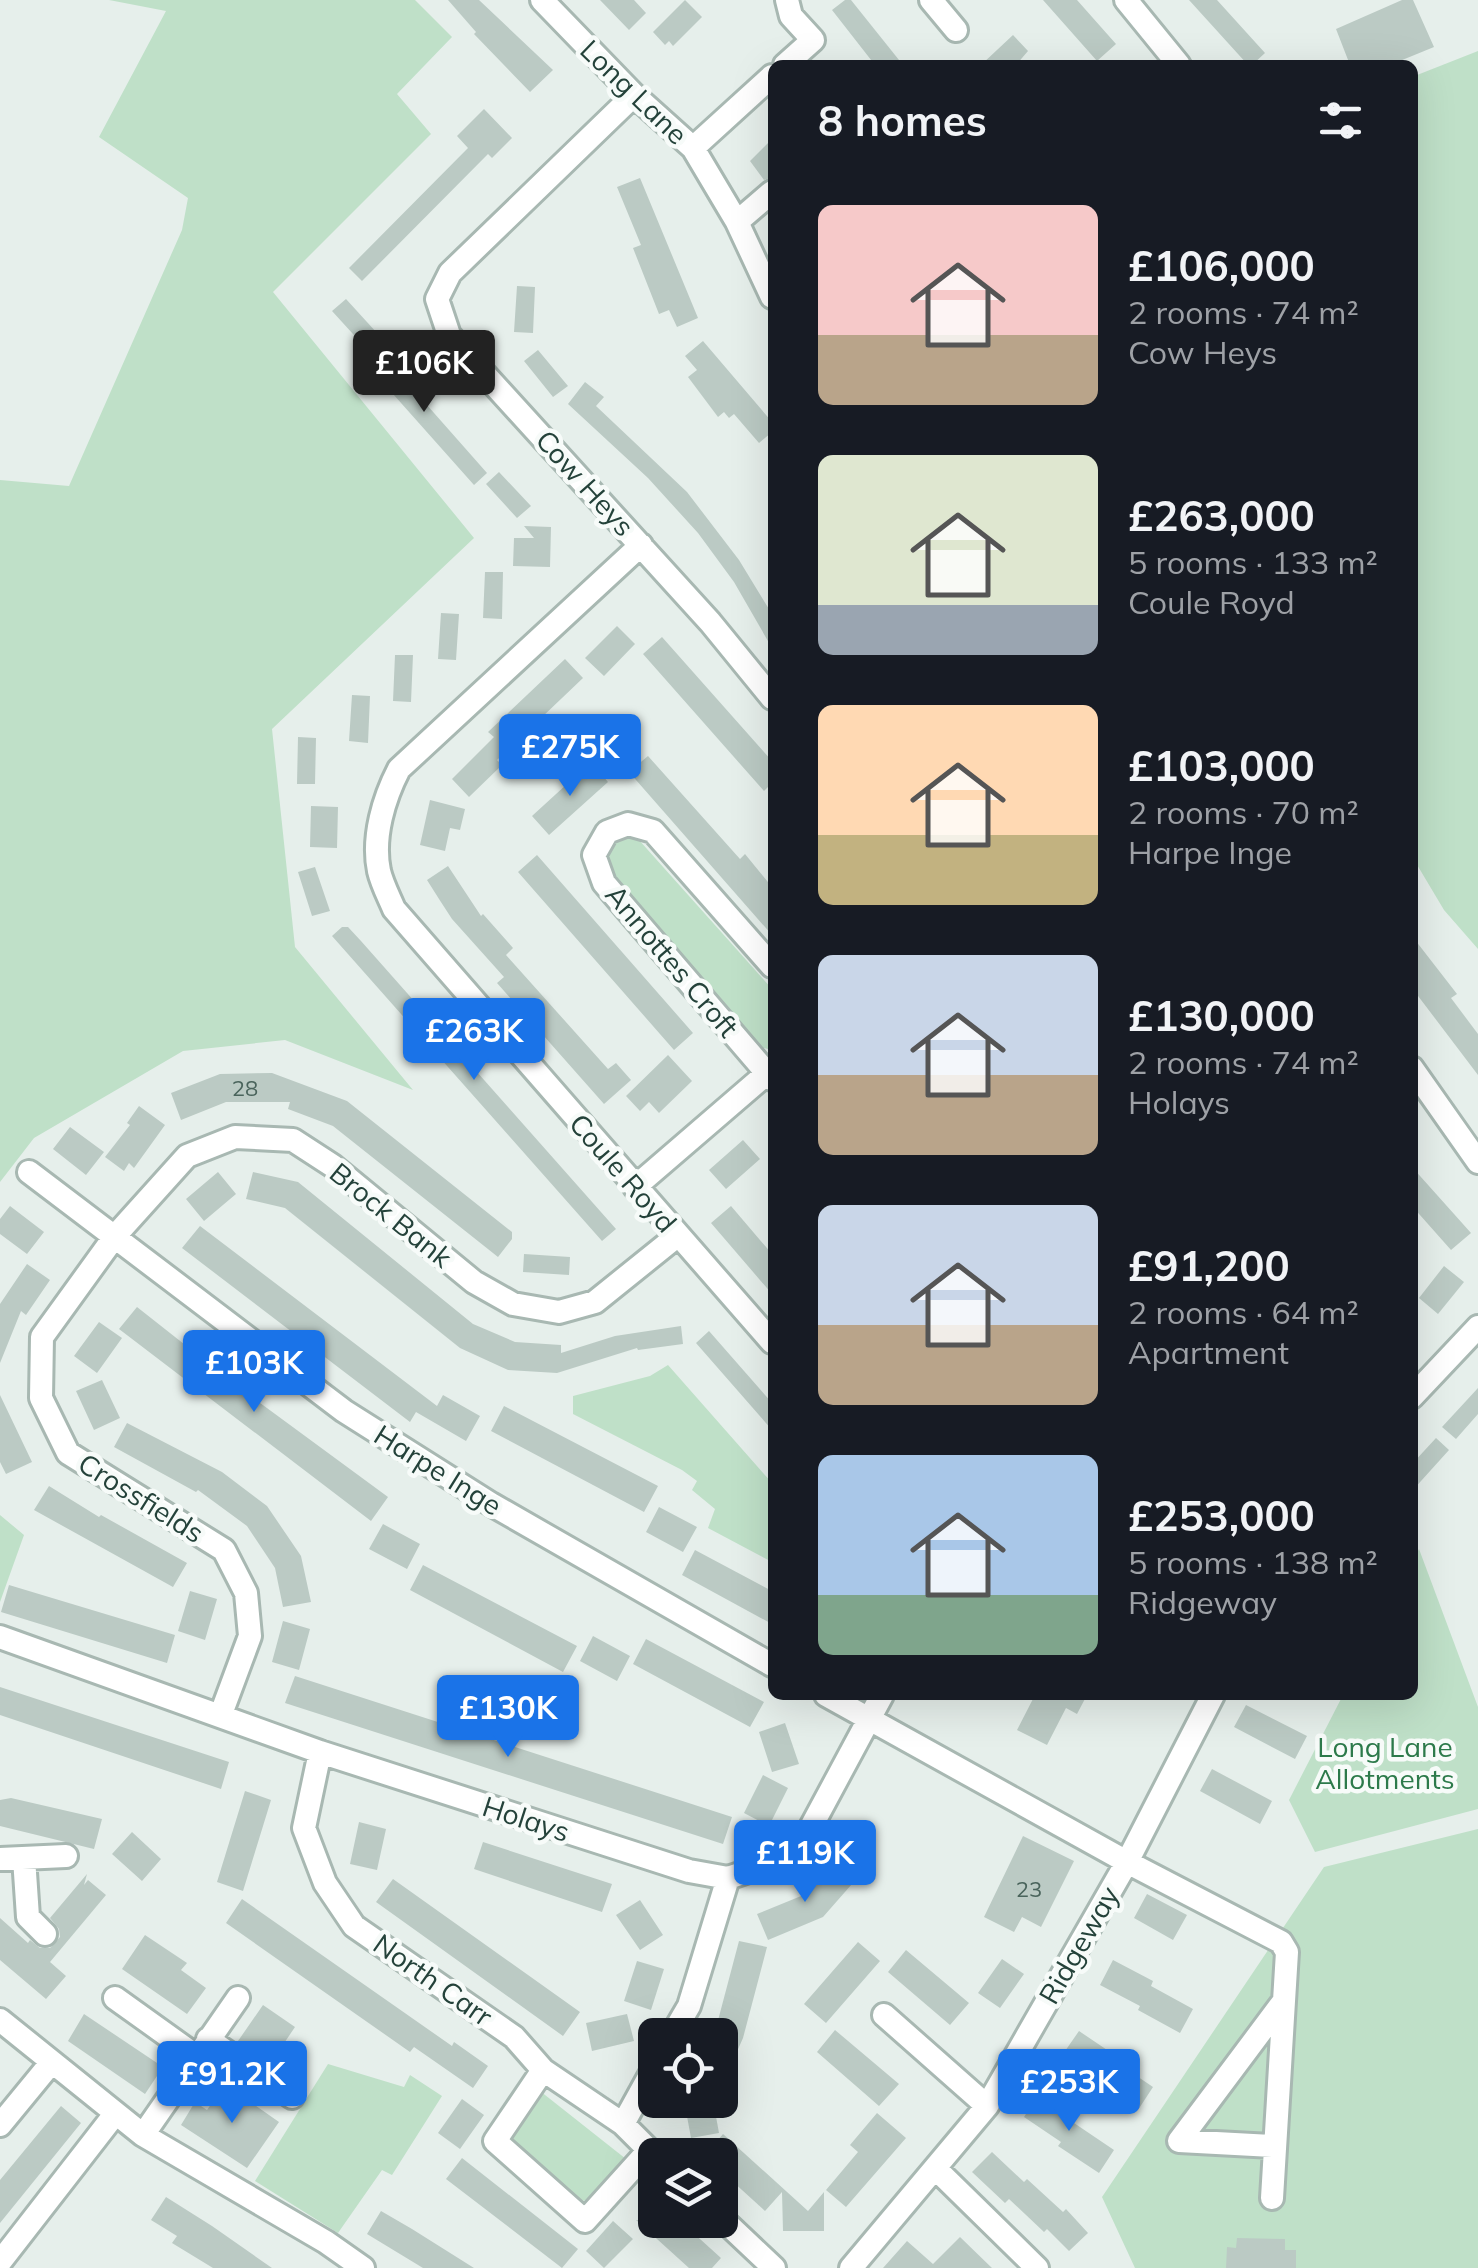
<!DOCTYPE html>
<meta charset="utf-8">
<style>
:root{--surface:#171b24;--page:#242831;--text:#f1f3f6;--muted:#9ea1a6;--accent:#1a73e8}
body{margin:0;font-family:Mulish,sans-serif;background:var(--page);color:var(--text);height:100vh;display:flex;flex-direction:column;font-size:38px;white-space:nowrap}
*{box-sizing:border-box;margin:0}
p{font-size:32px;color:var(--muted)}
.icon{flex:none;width:55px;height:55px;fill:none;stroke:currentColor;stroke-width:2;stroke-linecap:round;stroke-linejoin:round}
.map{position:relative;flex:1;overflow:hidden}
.details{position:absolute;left:768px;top:60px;width:650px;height:1640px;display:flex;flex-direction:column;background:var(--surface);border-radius:15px;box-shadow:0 10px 40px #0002}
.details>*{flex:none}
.buttons{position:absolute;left:638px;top:2018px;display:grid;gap:20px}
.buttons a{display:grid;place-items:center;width:100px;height:100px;border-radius:15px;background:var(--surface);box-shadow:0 10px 40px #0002;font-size:50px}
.price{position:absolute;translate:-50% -85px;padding:0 22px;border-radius:10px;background:var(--accent);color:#fff;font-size:32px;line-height:65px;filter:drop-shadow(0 2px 5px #0008)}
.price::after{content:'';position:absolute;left:50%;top:60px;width:30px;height:22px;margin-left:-15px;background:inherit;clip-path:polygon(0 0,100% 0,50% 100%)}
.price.selected{background:#222;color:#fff}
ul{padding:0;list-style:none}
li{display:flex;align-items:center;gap:30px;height:250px;padding:0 50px}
li span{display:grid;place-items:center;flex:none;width:280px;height:200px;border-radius:15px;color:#555}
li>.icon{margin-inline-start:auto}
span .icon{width:120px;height:120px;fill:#fffc;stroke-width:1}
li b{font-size:42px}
h2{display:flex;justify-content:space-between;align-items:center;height:120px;padding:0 50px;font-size:42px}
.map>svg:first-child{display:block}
.green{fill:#bfe0c8}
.building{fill:#bbcac4}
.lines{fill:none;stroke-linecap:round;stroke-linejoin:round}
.minor-casing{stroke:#a8b8b2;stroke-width:28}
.minor{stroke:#fff;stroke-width:22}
.labels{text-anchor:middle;stroke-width:9;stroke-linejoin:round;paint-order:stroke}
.number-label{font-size:22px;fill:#4a645c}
.street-label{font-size:28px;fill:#24423a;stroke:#f7fbf9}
.park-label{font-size:28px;fill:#2d7a4b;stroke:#f7fbf9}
</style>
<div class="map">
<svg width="1478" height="2268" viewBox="0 0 1478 2268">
<rect width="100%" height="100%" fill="#e6efeb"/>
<path class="green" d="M109,0H415L452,37L397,94L431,134L273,292L474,538L272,729L295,947L413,1090L285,1040L183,1051L34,1138L0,1182V480L69,486L182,230L188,198L99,137L166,11Z
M1478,51V949L1444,910L1413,858L1412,77Z
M613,836H632L639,840L772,989V1044L768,1049L755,1046L607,871L604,864Z
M668,1365L772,1483V1562L708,1528L715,1509L692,1490L697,1481L682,1470L573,1414V1396L650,1376Z
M0,1515L24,1535L0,1602Z
M1419,1549L1478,1707V1809L1315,1852L1289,1800L1343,1695H1412V1562Z
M1478,1829V2268H1135L1102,2197L1324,1867Z
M328,2064L404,2087L410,2075L442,2096L392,2175L382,2170L338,2233L255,2181Z
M540,2091L626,2159L593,2200L578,2201L510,2147L508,2131Z"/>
<path class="building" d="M448,0H479L553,70L530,92L474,34L476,32Z
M600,0H634L646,13L629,30Z
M685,0L702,17L673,46L669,41L665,45L653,32Z
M845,0H851L903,65H875L832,10Z
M1043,0H1077L1116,44L1097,61Z
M1189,0H1217L1265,53L1252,65H1248Z
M1402,0H1413L1434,47L1390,65H1350L1336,29Z
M1013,35L1028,51L1016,65H981Z
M484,109L512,138L492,158L488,154L362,281L349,268L468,148L457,136Z
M772,139V177L764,180L750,161Z
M640,178L698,318L677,327L669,310L659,314L633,248L641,245L617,187Z
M517,286L535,287L533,333L514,332Z
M346,299L377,333L363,345L332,311Z
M703,341L772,422V432L759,443L734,414L729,418L724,412L718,417L688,377L697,370L685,356Z
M374,345L487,473L474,485L361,358Z
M538,350L568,386L553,397L524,361Z
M585,382L604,397L596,406L687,492L739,560L772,614V648L734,582L698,533L648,478L568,404Z
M499,472L531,506L517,518L486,484Z
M524,526L551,527L550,567L513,566L514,538H534Z
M485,572H503L502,619L483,618Z
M441,613L459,614L456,660L438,659Z
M617,626L635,644L604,676L585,658Z
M662,637L772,761V783L764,791L643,654Z
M395,655H413L411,702L393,701Z
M565,659L583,678L497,760L502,765L469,797L452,779L494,737L488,732Z
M352,695L370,696L368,743L349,741Z
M298,737L316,738L315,784H297Z
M648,756L740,859L745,854L772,887V935L629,772Z
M591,762L608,782L549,835L532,816Z
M430,800L465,809L460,830L450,828L445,851L420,845Z
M311,806L338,807L337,848L310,847Z
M537,855L693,1033L674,1050L518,872Z
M448,866L481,916L483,914L513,948L506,955L608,1069L616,1063L631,1080L604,1104L497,983L504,977L452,919L439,899L427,880Z
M315,867L330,911L312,916L298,872Z
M342,927H348L361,941L616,1229L602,1241L332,936Z
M1412,936L1457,994L1451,998L1478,1034V1075L1412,988Z
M668,1055L692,1081L659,1113L649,1102L640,1111L626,1096Z
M272,1073L347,1101L512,1232V1239L498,1257L333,1126L288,1109L290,1102H226L181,1120L171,1093L220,1074Z
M139,1106L165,1125L134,1168L129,1163L124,1171L105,1157L130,1125L127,1123Z
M70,1127L104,1152L86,1175L53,1149Z
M743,1140L760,1159L726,1189L709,1170Z
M1412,1167L1471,1233L1451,1250L1412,1206Z
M218,1172L236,1194L204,1221L186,1199Z
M253,1172L298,1182L473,1324L515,1342L561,1345V1353L615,1336L681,1326L683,1344L638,1350L637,1348L557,1373L508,1370L460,1348L285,1208L246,1199Z
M10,1206L44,1232L27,1254L0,1234V1219Z
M731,1206L772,1254V1294L711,1223Z
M200,1226L437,1406L443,1395L480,1416L466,1441L416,1412L410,1422L182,1248Z
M524,1254L570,1257L569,1275L523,1272Z
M27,1264L50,1280L26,1315L21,1311L0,1363V1304Z
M1444,1266L1464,1282L1438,1314L1419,1298Z
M137,1307L241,1389L388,1497L371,1521L119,1329Z
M99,1322L122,1338L97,1373L74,1356Z
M709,1331L772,1403V1430L696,1343Z
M102,1380L120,1418L94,1430L76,1391Z
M1478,1388V1414L1456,1439L1442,1427Z
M0,1395L32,1462L6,1474L0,1462Z
M504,1406L658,1486L644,1512L491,1431Z
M127,1423L222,1472L267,1506L301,1556L311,1602L283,1607L275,1568L247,1526L198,1490L196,1492L114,1447Z
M1436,1438L1449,1450L1412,1491V1464Z
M49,1486L99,1517L101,1515L187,1563L173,1587L34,1510Z
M659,1507L697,1527L683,1552L646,1532Z
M383,1524L420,1544L407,1569L369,1549Z
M695,1550L772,1591V1624L682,1575Z
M423,1565L577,1646L563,1672L410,1590Z
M9,1585L175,1635L167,1663L1,1612Z
M190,1591L217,1599L205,1640L178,1631Z
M283,1621L310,1629L299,1670L272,1662Z
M593,1636L630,1656L617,1681L580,1661Z
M646,1639L764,1702L750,1727L633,1664Z
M295,1676L732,1817L723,1844L285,1703Z
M0,1687L229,1762L221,1789L0,1715Z
M1035,1695H1087L1077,1714L1066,1708L1047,1745L1017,1730Z
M1246,1705L1307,1736L1295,1759L1234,1727Z
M785,1723L799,1764L772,1772L759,1732Z
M1212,1769L1272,1801L1260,1824L1200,1791Z
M763,1775L788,1788L769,1826L744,1813Z
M245,1791L271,1800L243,1891L217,1882Z
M11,1798L102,1819L94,1849L0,1826V1800Z
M359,1822L386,1829L377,1870L350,1864Z
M132,1832L161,1859L142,1881L112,1854Z
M1023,1836L1074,1861L1041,1927L1022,1917L1014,1932L984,1917Z
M483,1842L612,1884L602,1912L474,1869Z
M831,1865L852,1884L823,1917L768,1940L757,1914L806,1894Z
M87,1874L84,1885L88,1880L106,1895L50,1962L66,1976L46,1999L0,1960V1918L28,1943L30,1940L40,1948H50L60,1937L59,1929L50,1918Z
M393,1879L580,2012L563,2036L376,1902Z
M1147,1894L1187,1915L1173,1940L1134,1918Z
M242,1899L452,2046L454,2042L488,2066L473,2088L414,2047L410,2052L226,1923Z
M640,1900L663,1935L640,1950L616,1915Z
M145,1935L187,1963L181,1970L206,1988L187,2014L122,1969Z
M739,1941L767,1947L743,2038L720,2090V2029L716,2028Z
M858,1942L880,1961L826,2023L804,2004Z
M906,1950L969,2003L950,2025L888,1972Z
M1002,1959L1024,1974L1000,2008L978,1993Z
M1113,1960L1153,1981L1151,1986L1193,2009L1180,2033L1138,2010L1140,2006L1100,1985Z
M637,1961L664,1969L651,2010L624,2001Z
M263,2005L295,2027L270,2064L238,2041Z
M84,2014L163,2067L145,2094L68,2041Z
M627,2014L634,2041L592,2051L586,2023Z
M835,2030L899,2084L879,2106L817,2052Z
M1079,2031L1116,2056L1113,2060L1153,2087L1138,2110L1098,2083L1101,2079L1063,2054Z
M225,2084L279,2122L247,2168L181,2125L195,2102L207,2110Z
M1039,2094L1076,2119L1074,2123L1114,2150L1099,2173L1058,2146L1061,2142L1024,2117Z
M462,2099L484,2115L460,2149L438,2133Z
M684,2100H713L719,2133L691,2138Z
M61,2106L81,2123L0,2223V2180Z
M877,2113L906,2138L846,2207L826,2190L858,2152L850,2145Z
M723,2134L808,2211L824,2192V2231H783L782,2192L765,2211L720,2170L733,2155H705Z
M992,2152L1024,2182L1027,2179L1063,2212L1066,2209L1088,2233L1069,2251L1047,2229L1044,2232L1009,2199L1005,2203L972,2172Z
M462,2158L578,2249L562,2268L446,2179Z
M166,2197L212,2226L272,2268H213L172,2243L177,2236L151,2220Z
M381,2211L412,2229L474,2268H423L367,2234Z
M636,2220H679L721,2258L712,2268H689Z
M613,2221L633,2239L604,2268L586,2251Z
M960,2237L992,2268H883L907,2241L933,2264Z
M1237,2238L1285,2239V2250H1296V2268H1226L1227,2247L1236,2248Z"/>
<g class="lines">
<defs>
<path id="minor" d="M542,0L634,95L693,148L737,222L772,297
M931,0L956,30
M1126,0L1179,65
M785,65L813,40L791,16L787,0
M634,95L450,273L437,299L449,335L710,622L772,698
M693,148L772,76
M737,222L772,192
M641,545L399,769C384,798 372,837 379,871C382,884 389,897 394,909L772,1342
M772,966L653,831L628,824L607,832L594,855L604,883L772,1079
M1412,1068L1478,1162
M29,1172L344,1411L491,1504L772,1665
M635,1187L772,1069
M1412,1397L1478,1327
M0,1637L320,1752L689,1871L728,1878L796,1855L882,1695
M826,1695L1127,1862L1281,1942L1287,1952L1272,2198
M221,1714L250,1636L246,1593L224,1550L68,1453L41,1398L42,1337L115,1236L187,1156L235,1137L293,1140L333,1166L474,1282L513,1304L559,1312L595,1302L677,1236
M320,1752L304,1828L325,1883L354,1926L514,2037L543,2070L623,2124L655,2156
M24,1858L28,1917L45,1934
M0,1859L66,1856
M115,1998L196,2056
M884,2015L987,2106
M0,2020L143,2135L326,2242L363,2268
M672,2035L689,2006L728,1878
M208,2039L292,2097
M543,2070L495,2141L585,2221L649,2150
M623,2124L655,2066
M0,2125L51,2063
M143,2135L238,1998
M1274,2146L1179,2141L1283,2002
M936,2169L1037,2268
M720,2217L774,2268
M0,2262L115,2114
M851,2268L987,2106L1127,1862L1213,1695"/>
</defs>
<use href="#minor" class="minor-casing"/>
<use href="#minor" class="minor"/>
</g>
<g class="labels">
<g class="number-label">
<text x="245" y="1096">28</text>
<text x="1029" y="1897">23</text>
</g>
<g class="street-label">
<text transform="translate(634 92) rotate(44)" y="10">Long Lane</text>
<text transform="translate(585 483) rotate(48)" y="10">Cow Heys</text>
<text transform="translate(672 961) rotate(50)" y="10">Annottes Croft</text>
<text transform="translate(623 1173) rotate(49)" y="10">Coule Royd</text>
<text transform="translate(391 1215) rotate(39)" y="10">Brock Bank</text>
<text transform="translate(438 1470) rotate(32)" y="10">Harpe Inge</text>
<text transform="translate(141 1498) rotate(32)" y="10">Crossfields</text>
<text transform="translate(526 1819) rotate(18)" y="10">Holays</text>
<text transform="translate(1079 1945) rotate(-60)" y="10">Ridgeway</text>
<text transform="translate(433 1980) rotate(35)" y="10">North Carr</text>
</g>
<g class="park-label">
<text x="1385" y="1757">Long Lane<tspan x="1385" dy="32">Allotments</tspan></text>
</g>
</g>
</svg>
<div class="buttons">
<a><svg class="icon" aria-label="locate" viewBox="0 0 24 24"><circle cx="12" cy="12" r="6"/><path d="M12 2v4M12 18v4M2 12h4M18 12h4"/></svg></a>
<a><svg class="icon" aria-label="layers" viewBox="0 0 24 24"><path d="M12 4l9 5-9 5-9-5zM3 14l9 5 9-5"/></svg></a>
</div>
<b class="price selected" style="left:424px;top:415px">£106K</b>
<b class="price" style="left:570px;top:799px">£275K</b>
<b class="price" style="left:474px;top:1083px">£263K</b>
<b class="price" style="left:254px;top:1415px">£103K</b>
<b class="price" style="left:508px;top:1760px">£130K</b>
<b class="price" style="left:805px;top:1905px">£119K</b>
<b class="price" style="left:232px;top:2126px">£91.2K</b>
<b class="price" style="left:1069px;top:2134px">£253K</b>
<section class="details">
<h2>8 homes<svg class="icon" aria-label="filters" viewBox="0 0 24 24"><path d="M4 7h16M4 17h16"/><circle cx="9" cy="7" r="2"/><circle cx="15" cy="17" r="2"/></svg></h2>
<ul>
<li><span style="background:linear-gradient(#f6c9c9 65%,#b9a48a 0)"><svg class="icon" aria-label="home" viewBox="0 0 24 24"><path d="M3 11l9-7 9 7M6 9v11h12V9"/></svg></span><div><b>£106,000</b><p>2 rooms · 74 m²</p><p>Cow Heys</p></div></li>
<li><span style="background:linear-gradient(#dfe7d0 75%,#9aa5b1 0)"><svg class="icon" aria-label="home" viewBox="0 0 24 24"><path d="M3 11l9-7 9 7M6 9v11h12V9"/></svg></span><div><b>£263,000</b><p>5 rooms · 133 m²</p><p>Coule Royd</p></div></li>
<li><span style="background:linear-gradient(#ffd9b3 65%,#c2b280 0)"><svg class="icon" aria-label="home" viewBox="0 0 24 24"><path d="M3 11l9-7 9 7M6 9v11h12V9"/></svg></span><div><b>£103,000</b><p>2 rooms · 70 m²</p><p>Harpe Inge</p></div></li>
<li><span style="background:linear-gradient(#c9d6e8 60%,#b9a48a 0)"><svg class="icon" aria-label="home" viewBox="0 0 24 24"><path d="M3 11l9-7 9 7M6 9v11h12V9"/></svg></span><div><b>£130,000</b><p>2 rooms · 74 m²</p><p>Holays</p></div></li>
<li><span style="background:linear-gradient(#c9d6e8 60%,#b9a48a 0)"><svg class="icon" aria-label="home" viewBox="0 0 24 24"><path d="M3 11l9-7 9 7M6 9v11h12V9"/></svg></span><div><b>£91,200</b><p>2 rooms · 64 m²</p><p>Apartment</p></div></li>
<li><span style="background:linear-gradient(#a9c7e8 70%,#7fa58c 0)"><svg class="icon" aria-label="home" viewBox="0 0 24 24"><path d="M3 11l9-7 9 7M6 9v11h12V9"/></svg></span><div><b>£253,000</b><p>5 rooms · 138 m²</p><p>Ridgeway</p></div></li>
</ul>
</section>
</div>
